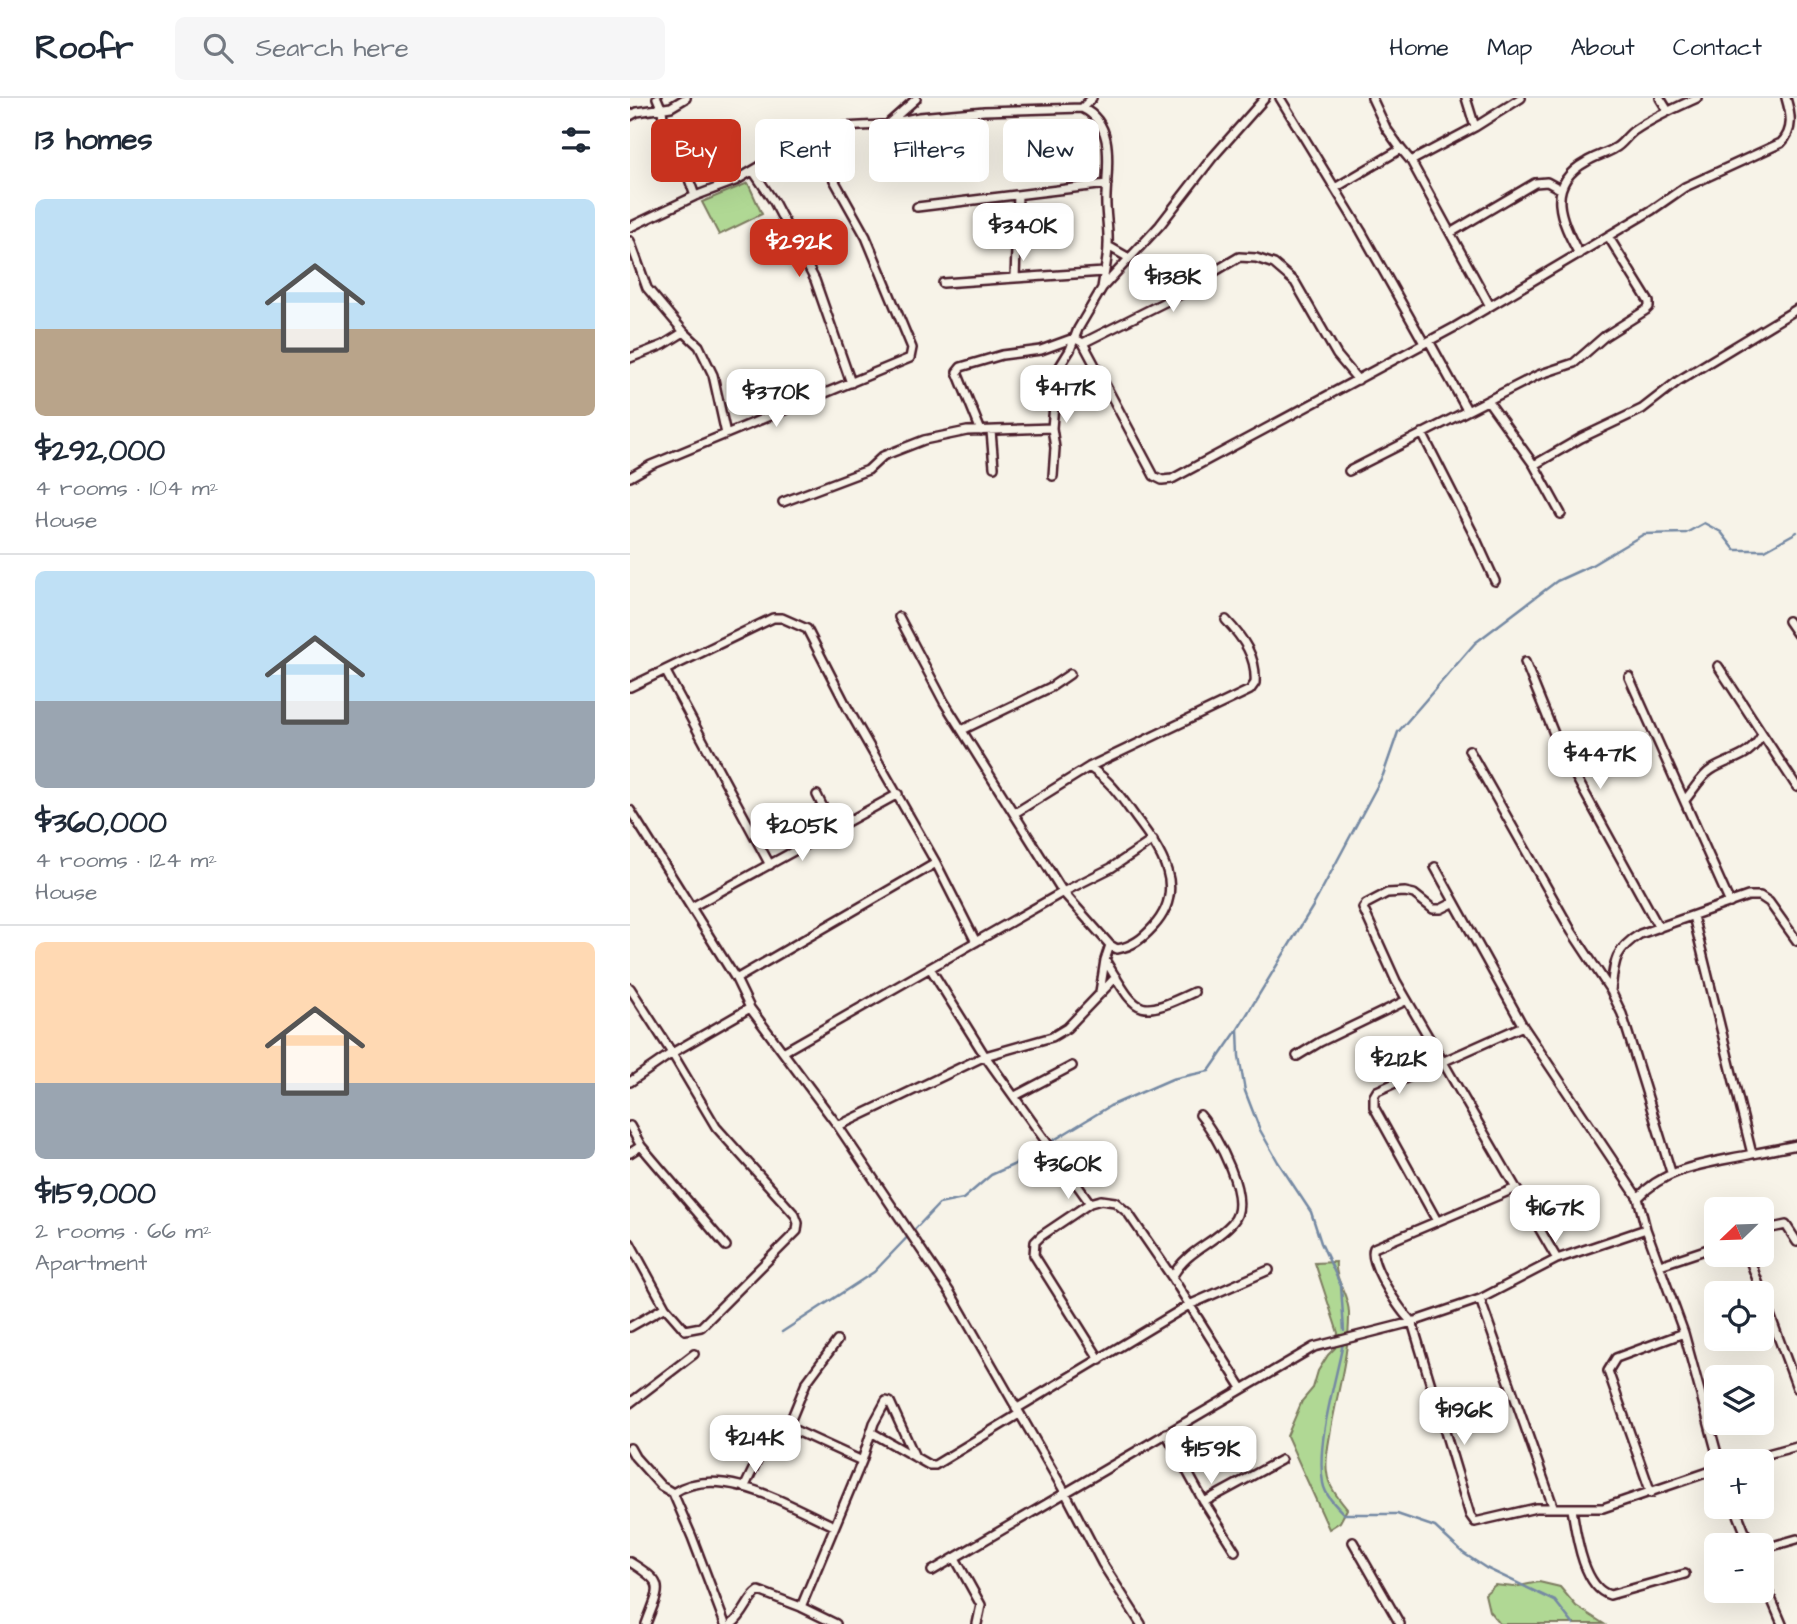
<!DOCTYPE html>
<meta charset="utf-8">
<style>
:root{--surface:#fff;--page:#f6f6f7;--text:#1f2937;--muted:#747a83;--line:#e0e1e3;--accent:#c8321e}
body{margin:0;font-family:"Architects Daughter",sans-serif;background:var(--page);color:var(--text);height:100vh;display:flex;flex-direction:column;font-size:26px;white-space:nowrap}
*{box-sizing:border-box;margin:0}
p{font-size:23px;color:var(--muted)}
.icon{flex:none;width:38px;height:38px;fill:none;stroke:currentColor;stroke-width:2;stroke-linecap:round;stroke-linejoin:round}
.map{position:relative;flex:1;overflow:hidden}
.drawer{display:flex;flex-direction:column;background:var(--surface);width:630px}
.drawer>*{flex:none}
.guide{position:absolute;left:21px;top:21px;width:665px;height:63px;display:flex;gap:14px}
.needle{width:46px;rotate:247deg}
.controls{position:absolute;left:1074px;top:1099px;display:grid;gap:14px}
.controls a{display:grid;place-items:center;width:70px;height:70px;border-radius:10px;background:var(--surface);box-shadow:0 7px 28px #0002;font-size:35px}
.price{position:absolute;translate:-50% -60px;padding:0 16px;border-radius:14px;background:#fff;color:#222;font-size:23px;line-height:46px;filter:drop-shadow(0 2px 4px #0008)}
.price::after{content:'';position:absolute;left:50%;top:42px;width:21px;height:16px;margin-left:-10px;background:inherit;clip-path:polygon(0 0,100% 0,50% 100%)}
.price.active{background:var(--accent);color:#fff}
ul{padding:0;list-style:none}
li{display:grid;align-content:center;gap:14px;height:371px;padding:0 35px}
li+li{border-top:2px solid var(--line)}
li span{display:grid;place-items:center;height:217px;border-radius:10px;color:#555}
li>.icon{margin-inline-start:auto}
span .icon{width:126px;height:126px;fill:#fffc;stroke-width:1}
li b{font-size:30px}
h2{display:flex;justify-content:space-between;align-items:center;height:84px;padding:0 35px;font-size:30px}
.chip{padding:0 24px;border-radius:10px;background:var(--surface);box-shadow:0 7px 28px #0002;font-size:24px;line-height:63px}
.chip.active{background:var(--accent);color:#fff}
header{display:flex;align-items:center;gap:42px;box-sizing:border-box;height:98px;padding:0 35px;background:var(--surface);border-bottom:2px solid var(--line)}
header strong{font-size:33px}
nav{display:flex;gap:38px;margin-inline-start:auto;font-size:24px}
.search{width:490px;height:63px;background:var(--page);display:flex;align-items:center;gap:18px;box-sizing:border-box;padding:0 24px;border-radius:10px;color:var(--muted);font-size:26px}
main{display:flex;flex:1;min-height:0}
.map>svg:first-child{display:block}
.green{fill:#b0d894;stroke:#7d7c60;stroke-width:2}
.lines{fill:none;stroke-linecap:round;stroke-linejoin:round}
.stream{stroke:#7589a3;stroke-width:2.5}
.minor-casing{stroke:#4a1f2b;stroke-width:12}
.minor{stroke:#f7f3e8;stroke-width:7}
</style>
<header>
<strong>Roofr</strong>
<div class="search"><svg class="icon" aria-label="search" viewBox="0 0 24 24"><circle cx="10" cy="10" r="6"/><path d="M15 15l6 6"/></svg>Search here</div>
<nav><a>Home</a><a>Map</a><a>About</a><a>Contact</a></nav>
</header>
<main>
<section class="drawer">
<h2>13 homes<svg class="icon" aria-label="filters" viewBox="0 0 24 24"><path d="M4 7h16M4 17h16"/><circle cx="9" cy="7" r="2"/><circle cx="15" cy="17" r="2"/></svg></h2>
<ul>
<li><span style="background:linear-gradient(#bfe0f5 60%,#b9a48a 0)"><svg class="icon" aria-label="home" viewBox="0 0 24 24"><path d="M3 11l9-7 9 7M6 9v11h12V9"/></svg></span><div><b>$292,000</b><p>4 rooms · 104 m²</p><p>House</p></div></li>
<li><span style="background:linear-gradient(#bfe0f5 60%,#9aa5b1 0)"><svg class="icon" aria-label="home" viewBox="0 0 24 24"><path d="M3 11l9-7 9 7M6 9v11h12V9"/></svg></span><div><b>$360,000</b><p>4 rooms · 124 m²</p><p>House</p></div></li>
<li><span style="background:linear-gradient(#ffd9b3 65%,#9aa5b1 0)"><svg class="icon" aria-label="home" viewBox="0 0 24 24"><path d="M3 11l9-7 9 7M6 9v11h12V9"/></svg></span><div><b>$159,000</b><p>2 rooms · 66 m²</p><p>Apartment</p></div></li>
</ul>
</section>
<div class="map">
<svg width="1167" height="1526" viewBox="0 0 1167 1526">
<rect width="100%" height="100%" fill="#f7f3e8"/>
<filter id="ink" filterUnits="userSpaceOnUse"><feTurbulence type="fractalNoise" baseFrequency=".0143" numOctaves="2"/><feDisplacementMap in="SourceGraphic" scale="14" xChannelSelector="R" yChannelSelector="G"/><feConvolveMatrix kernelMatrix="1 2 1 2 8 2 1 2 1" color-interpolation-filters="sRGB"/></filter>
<g filter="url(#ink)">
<path class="green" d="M118,85L132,116L89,137L72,104Z
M706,1164C704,1181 719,1197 719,1215C720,1253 706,1299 700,1337C698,1348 695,1363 697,1374C698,1388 708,1400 717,1411L710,1424L699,1431L657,1338L672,1303L683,1290L688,1273L698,1257L705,1250L708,1235L685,1165Z
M909,1484L930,1489L946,1508L974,1526H870L859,1513L855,1496L865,1487L884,1489Z"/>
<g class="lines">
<path class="stream" d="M608,931L609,958L615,993L630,1032L648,1064L681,1114L691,1145L711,1188L714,1233
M152,1234L244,1174L309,1106L333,1101L361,1077L383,1067L480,1008L542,981L579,973L608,931L683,808L753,677L768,634L845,545L927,483L962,467L1014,436L1056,435L1074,425L1091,434L1105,452H1135L1167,434
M713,1245C705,1286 686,1345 693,1385C695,1397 705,1407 714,1416H767L805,1429L833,1455L856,1470L925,1503L943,1526"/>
<defs>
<path id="minor" d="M27,0L32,12L35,36L55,70L65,98
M650,0L731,133L794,245
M742,0L756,30L771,51
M836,0L845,29
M1030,0L1038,13
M452,10L462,0
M0,18L7,14L41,9L56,0
M260,24L286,1
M781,63L845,29L891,0
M123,73L144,104L185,182L221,285
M705,90L771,51L781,63L860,208
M287,109L477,86
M0,129L65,98L105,83L180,39L211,29L251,27L289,19L354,13L452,10C486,26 477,68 476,98C475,114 479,130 478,147C478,161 474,176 472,190
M822,134L905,85L917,84L930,91
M0,143L17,190L54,234L69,248L83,277L96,336
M478,148L499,160
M949,156C931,123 914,87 956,64C965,58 976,56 985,50C993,46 997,37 1005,32C1024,19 1045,10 1067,0
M385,180L388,97
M313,185L474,174
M799,243L837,312
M453,245L563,190L582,175L609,159L626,160L644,166L665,184L707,257L728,282
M0,260L33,247L54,234
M858,303L904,367L931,416
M351,333L327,274L331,269L372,257L411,252L444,240L453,245L524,378L532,382L542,381L825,229L1022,112L1055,89L1151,45C1164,32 1161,17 1156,0
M361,333L364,369
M792,335L845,439L865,483
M904,367L951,340L1012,311L1048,283L1167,211
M719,373L908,277L944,265L975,238L1016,212L1019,209V204L978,138
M423,378L425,350L422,330L427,273L440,252L448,231L472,190L530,127L582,60L635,0
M0,379L21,367L280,260L282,250L236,139L180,39
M153,404L238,372L253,358L294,342L337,333L422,330
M269,519L314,604L433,794L480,847L475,862C508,915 505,922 564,894
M1158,523L1167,536
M895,564L929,648L1029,830
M1088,568L1167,689
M35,572L140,767
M999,579L1100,805
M0,589L143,520H152L177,531L217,609L306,765L346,844
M332,632L421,589L440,576
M839,652L942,834L981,893L992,916L1041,1074
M459,669C482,684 490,698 506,720C531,753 558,791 523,829C512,841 503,848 487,851L480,847
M187,697L204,732
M1055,702C1063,693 1071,678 1081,672C1104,658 1117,662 1132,637
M0,712L106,881L120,910L208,1028L321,1196L436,1396L472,1465L511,1526
M385,715L459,669L620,592L625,585C627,559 613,540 596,522
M805,769L893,928L1008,1100L1016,1131L1054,1235L1089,1363
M823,805L811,811H803L784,796L775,794L757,795L736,806L733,810L766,883L927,1161
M62,809L268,696
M300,870L355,958L460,1105
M106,881L306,765
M0,890L42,955L86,1029L165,1117L168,1125L167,1133L71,1229L55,1232L35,1209L0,1145
M981,893C984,864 984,852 1010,836L1118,798H1130L1139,804L1167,843
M470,894L475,862
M153,954L433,794L481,770L523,742
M667,958L690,944L777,902
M0,984L42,955L120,910
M385,998L442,968
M0,1028L11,1048L96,1148
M208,1028L355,958L422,939L437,930L486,879
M0,1055L11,1048
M1122,1056L1167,1047
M886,1090L744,1150C737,1164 771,1214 782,1224L850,1201L927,1161L1016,1131
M1008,1100C1036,1068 1082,1065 1122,1056L1063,818
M807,1123L744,1009V998L747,993L893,928
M1132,1132L1156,1127L1167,1144
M1118,1157L1167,1290
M1030,1167L1087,1148
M542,1179C558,1151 582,1147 602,1125C624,1103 586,1036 570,1017
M850,1201L923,1408
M0,1229L35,1209
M470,1262L404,1157L405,1144L411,1138L460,1105L471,1102L485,1104L498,1115L542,1179L612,1290
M0,1305L64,1256
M386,1311L559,1207L639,1172
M158,1329L176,1285L207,1243
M241,1334L299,1367H305L389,1316
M536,1335L574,1404L605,1453
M0,1350L5,1359L31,1388L43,1395L62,1439L95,1526
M1112,1363L1167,1348
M115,1388L141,1334L149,1329H158L232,1363
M43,1395C91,1364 159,1408 204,1428
M1021,1395L978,1273L986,1260L1054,1235
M574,1404L651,1362
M1105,1409L1120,1447
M942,1411C946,1435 953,1490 980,1497L1055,1476
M723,1444L770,1526
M1132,1451L1167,1441
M325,1460L351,1507L347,1526
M0,1464C37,1487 30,1488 16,1526
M302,1473L684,1249L782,1224L840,1417L845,1424L906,1410H973L1087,1371
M1132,1479L1152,1526
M171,1509L232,1363L244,1325L256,1303L260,1304L285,1359
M102,1526C116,1515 117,1501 129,1493L171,1509L206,1526"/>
</defs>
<use href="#minor" class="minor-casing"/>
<use href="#minor" class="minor"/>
</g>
</g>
</svg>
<div class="controls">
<a><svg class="needle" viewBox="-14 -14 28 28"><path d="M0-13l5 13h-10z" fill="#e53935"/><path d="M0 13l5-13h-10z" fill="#747a83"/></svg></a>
<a><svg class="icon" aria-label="locate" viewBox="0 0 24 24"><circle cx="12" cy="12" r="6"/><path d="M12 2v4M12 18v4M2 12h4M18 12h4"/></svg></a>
<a><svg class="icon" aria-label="layers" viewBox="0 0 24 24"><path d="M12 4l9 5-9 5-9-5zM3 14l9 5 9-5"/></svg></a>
<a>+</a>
<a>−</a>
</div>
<b class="price" style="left:393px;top:165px">$340K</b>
<b class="price active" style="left:169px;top:181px">$292K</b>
<b class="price" style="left:543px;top:216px">$138K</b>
<b class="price" style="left:436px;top:327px">$417K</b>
<b class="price" style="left:146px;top:331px">$370K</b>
<b class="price" style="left:970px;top:693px">$447K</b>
<b class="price" style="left:172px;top:765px">$205K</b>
<b class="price" style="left:769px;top:998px">$212K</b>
<b class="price" style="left:438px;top:1103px">$360K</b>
<b class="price" style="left:925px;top:1147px">$167K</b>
<b class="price" style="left:834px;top:1349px">$196K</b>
<b class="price" style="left:125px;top:1377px">$214K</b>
<b class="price" style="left:581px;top:1388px">$159K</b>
<div class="guide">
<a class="chip active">Buy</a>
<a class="chip">Rent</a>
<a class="chip">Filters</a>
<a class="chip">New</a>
</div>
</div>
</main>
